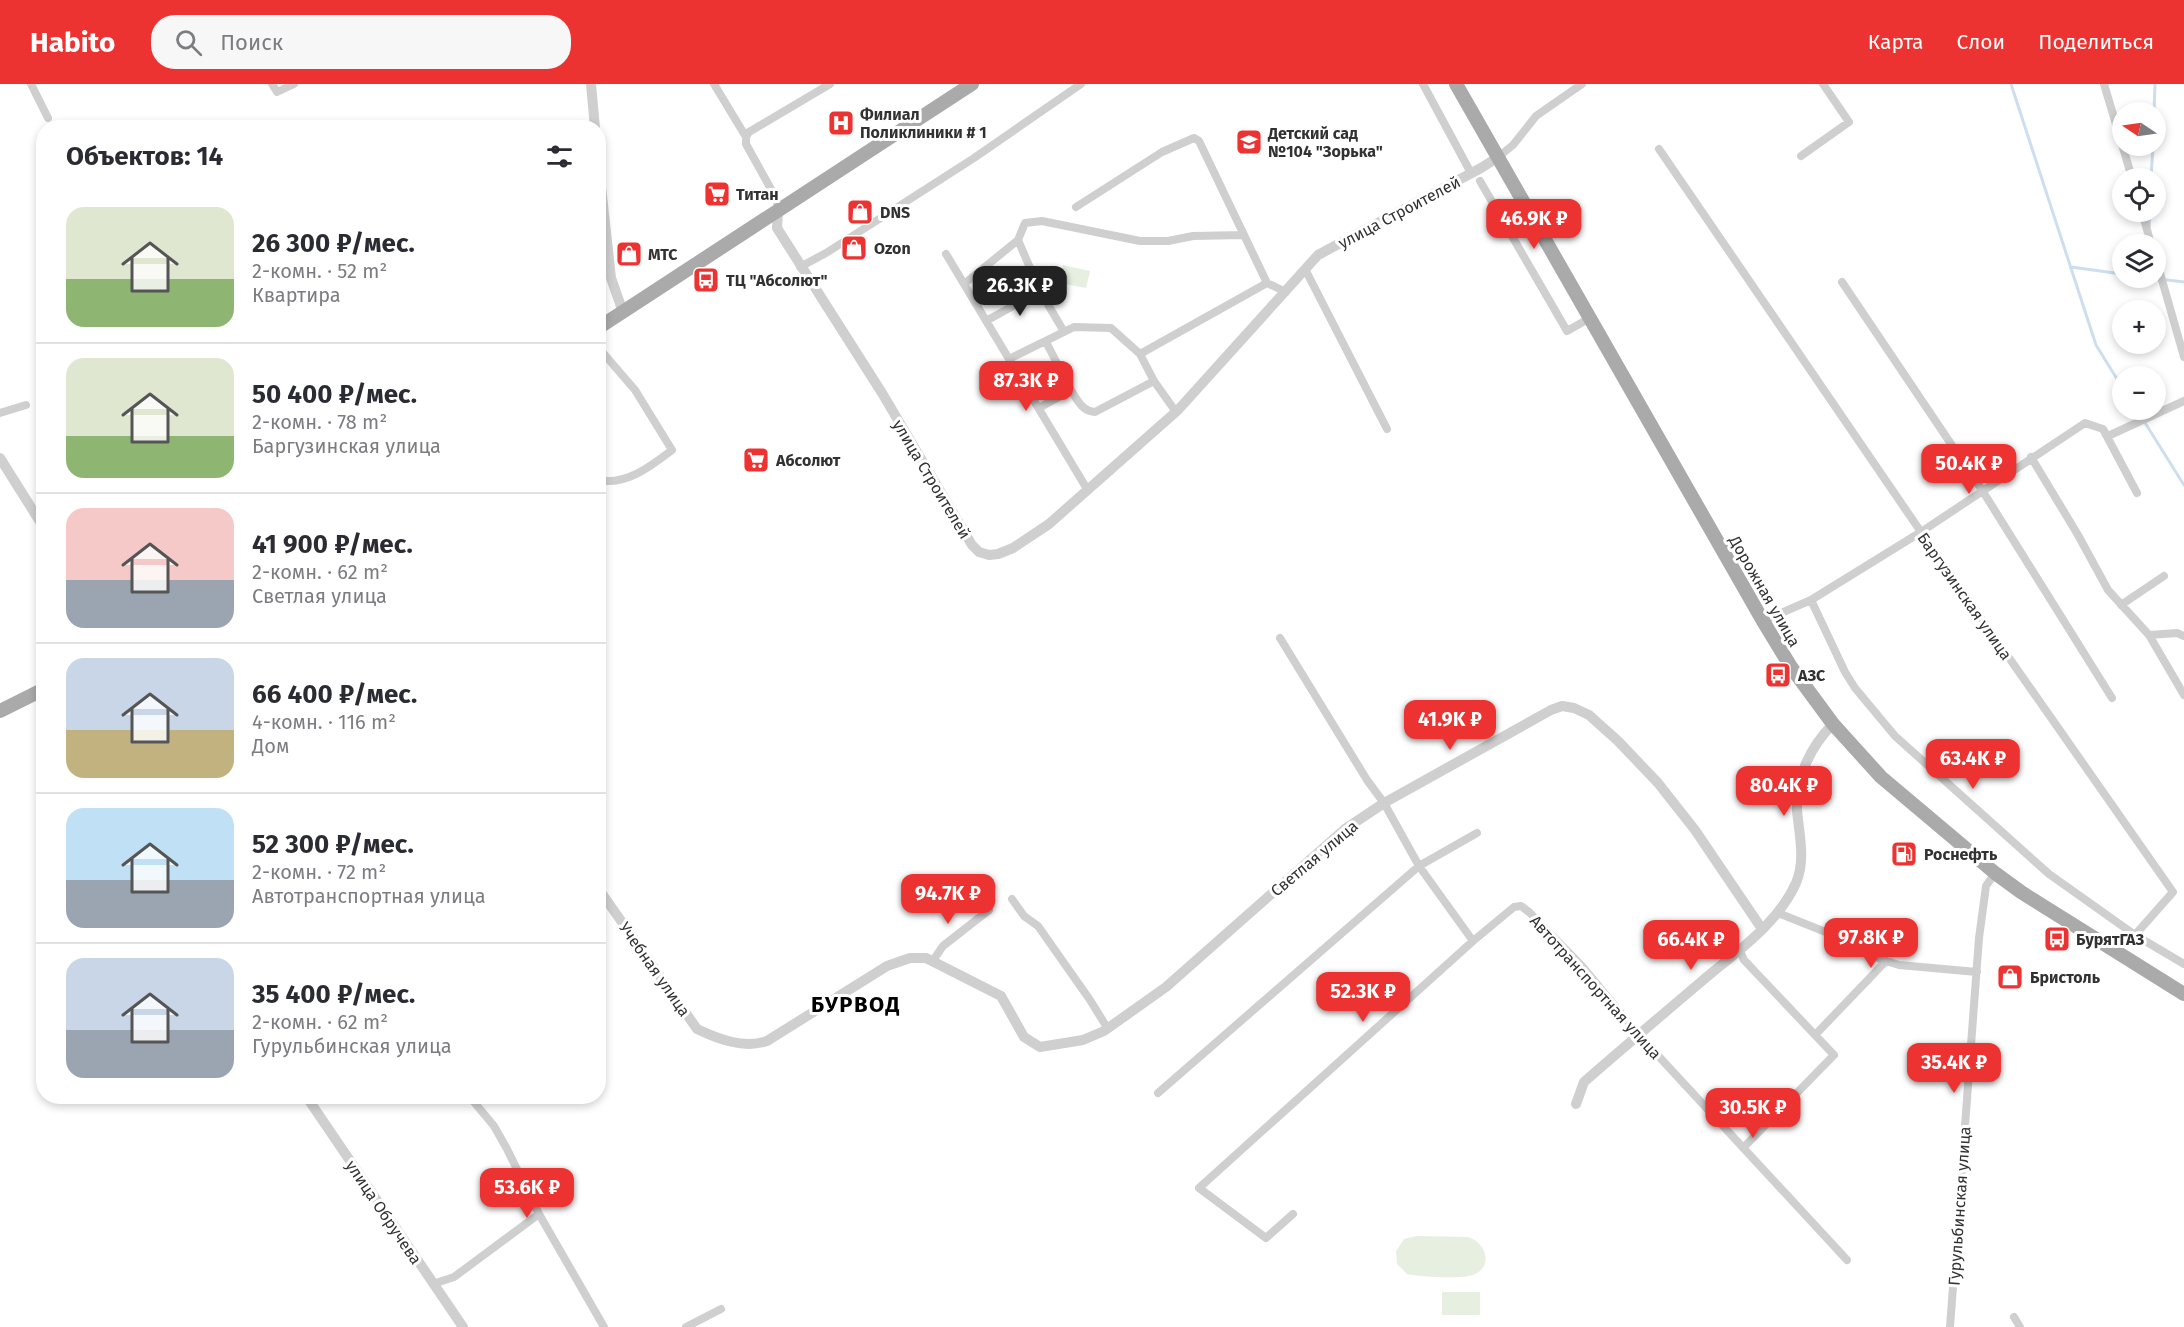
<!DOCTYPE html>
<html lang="ru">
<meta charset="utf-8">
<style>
:root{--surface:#fff;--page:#f7f7f7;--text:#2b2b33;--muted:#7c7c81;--line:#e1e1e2;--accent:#ed3331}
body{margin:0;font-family:"Fira Sans",sans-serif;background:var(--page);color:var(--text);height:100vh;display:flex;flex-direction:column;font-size:22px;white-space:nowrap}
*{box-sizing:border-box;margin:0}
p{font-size:20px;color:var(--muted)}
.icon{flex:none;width:33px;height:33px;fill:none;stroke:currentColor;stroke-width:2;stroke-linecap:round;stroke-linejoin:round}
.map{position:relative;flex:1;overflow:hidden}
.drawer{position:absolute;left:36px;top:36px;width:570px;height:984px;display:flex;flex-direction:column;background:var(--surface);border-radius:24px;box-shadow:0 3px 9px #0003}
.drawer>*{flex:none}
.needle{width:39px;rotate:283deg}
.controls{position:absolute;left:2112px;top:18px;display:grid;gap:12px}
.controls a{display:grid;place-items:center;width:54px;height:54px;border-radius:50%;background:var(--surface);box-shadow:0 3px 9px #0003;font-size:30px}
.price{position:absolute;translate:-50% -51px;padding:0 14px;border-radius:12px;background:var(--accent);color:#fff;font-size:20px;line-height:39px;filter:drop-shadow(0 2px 3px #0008)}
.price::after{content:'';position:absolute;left:50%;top:36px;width:18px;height:14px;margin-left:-9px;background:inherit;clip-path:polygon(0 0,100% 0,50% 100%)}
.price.on{background:#222;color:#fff}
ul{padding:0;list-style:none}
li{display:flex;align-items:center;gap:18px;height:150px;padding:0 30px}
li+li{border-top:2px solid var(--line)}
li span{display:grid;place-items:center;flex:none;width:168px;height:120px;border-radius:18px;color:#555}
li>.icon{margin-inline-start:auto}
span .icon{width:72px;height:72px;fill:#fffc;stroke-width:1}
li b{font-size:26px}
h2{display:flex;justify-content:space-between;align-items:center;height:72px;padding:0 30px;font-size:26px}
header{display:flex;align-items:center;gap:36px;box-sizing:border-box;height:84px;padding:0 30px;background:var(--accent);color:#fff}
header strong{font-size:28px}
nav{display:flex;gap:33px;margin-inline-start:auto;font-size:21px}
.search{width:420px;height:54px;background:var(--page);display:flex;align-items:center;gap:15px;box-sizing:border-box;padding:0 21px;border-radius:24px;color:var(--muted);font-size:22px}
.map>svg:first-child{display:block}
.green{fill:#e7efe1}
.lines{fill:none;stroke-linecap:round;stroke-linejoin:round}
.stream{stroke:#cddfef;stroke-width:3}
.minor{stroke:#cfcfcf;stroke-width:8}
.tertiary{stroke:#cfcfcf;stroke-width:10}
.primary{stroke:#aaa;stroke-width:14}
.labels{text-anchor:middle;stroke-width:6;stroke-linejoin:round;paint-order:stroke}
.poi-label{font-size:16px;font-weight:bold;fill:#323232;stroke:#fff;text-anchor:start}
.street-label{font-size:16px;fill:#323232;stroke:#fff}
.district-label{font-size:22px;font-weight:bold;letter-spacing:1.5px;fill:#000;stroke:#fff}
</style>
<header>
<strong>Habito</strong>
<div class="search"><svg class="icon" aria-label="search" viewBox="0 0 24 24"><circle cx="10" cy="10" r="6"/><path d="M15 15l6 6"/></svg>Поиск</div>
<nav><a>Карта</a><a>Слои</a><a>Поделиться</a></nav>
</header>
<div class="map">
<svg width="2184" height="1243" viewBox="0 0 2184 1243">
<rect width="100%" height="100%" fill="#fff"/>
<path class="green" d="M1063,181L1090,187L1086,204L1059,199Z
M1417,1152L1468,1153C1486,1158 1494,1183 1473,1191C1462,1195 1419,1193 1407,1190L1397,1180L1396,1167L1404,1155Z
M1442,1208H1480V1231H1442Z"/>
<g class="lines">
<path class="stream" d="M2011,0L2096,261L2122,303
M2154,28L2155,0
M2151,94L2153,62
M2149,144L2150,128
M2071,183L2122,190
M2151,194L2184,198
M2137,326L2184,401"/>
<path class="minor" d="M31,0L48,34
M272,0L277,8L294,0
M714,0L746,53
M1423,0L1471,89
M2104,0L2132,94
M1659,65L1921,448L2173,808L2135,851L2049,790L1895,652L1855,604L1845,588L1811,516
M1801,72L1849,38L1823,0
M1497,74L1513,61L1536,32L1582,0
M1480,97L1567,247L1590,234
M1076,123L1162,68L1194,54L1199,57L1244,151
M778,128L777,116L746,60V53L749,48L830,0
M2142,128L2151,160
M1018,156L1040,207L1063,246
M946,170L1087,405
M2156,175L2184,273
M800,183L826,169L974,74L1081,0
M1305,185L1387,345
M1842,198L1982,406L2112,614
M964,200L1018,156L1025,139L1042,137L1140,157H1168L1193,152L1244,151L1267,199
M986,237L1040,207
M598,263L635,306L672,366C651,382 626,402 598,396
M1140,270L1154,297L1176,328
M1009,275L1074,243L1111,244L1140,270L1267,199L1286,208
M1071,306C1077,316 1082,327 1095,328L1154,297
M1039,324L1071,306L1046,258
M0,329L26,321
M2108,352L2184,317
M2031,373L2078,451L2108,506L2149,551L2184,611
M2121,521L2164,492
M1763,537L1811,516L1921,448L2085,339L2103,345L2137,409
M2149,551L2177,549L2184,552
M1280,554L1367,696L1384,719L1419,782L1473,857
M1012,815L1024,832L1038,842L1090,916L1108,945
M1778,829L1843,855L1880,875L1899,881L1977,888
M2135,851L2184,880
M1739,865L1744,876L1834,971L1743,1064
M932,878L943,862L989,826
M1816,950L1886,877
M1158,1009L1419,782L1477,749
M469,1012L494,1042L507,1065L539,1130L604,1243
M1293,1130L1266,1154L1199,1104L1473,857L1514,823L1521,822L1529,828L1582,882L1639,951L1847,1176
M433,1200L454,1193L539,1130
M2014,1233L2020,1243
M686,1243L721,1225
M1950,1243L1979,854L1986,802L1995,789"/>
<path class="tertiary" d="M591,0L595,44
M598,75L611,194L623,228
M778,128L777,144L882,309L972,461L979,468L989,471L998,470L1013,464L1049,440L1178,326L1318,171L1481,84L1497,74
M0,374L44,444
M598,804L697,945C718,955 744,965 767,957L887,882L910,874H926L1001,912L1024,953L1040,963L1083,956L1104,947L1166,903L1345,745L1384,719L1551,626L1562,622L1574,624L1589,631L1618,657L1658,699L1695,746L1762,845
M306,1012L463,1243
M1576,1020L1584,998C1623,964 1663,930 1702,897C1736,868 1778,840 1796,799C1806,776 1799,750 1797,726C1796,693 1810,663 1833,640"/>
<path class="primary" d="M1456,0L1763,537L1791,583L1833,640L1881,693L1995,789L2021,808L2184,910
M598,244L972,0
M0,627L44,605"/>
</g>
<defs>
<symbol id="hospital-square" viewBox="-11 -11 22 22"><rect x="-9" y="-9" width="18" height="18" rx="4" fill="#ed3331" stroke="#fff"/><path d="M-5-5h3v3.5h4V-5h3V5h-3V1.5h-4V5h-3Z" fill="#fff"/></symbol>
<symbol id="school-square" viewBox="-11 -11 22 22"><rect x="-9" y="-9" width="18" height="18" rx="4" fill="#ed3331" stroke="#fff"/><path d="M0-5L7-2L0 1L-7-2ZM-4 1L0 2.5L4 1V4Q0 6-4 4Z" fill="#fff"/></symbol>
<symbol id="supermarket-square" viewBox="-11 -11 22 22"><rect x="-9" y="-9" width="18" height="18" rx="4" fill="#ed3331" stroke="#fff"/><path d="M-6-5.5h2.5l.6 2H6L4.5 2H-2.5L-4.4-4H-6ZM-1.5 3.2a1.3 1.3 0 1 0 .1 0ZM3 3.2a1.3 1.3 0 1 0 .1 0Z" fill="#fff"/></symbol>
<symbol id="shop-square" viewBox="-11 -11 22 22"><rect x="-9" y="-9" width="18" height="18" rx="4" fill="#ed3331" stroke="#fff"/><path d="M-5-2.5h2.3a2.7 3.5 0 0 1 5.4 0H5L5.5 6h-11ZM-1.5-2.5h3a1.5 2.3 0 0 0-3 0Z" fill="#fff"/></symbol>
<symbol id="bus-square" viewBox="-11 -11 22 22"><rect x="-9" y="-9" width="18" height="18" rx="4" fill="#ed3331" stroke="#fff"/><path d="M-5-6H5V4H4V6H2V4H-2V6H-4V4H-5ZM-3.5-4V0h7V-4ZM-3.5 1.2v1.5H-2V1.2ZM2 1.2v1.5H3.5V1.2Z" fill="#fff"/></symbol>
<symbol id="fuel-square" viewBox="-11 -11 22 22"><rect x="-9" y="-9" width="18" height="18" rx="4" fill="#ed3331" stroke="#fff"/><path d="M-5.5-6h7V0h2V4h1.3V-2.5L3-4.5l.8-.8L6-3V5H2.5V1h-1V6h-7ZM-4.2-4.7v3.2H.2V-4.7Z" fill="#fff"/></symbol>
</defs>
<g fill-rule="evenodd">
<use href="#hospital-square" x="826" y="24" width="30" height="30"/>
<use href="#school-square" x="1234" y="43" width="30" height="30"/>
<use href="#supermarket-square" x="702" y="95" width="30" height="30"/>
<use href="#shop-square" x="845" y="113" width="30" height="30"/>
<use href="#shop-square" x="839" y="149" width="30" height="30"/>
<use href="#shop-square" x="614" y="155" width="30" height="30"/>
<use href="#bus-square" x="691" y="181" width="30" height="30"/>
<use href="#supermarket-square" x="741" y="361" width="30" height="30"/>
<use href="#bus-square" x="1763" y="576" width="30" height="30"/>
<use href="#fuel-square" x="1889" y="755" width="30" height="30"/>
<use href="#bus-square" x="2042" y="840" width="30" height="30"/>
<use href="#shop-square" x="1995" y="878" width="30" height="30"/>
</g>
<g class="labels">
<g class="poi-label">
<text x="860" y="36">Филиал<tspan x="860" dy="18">Поликлиники # 1</tspan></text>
<text x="1268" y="55">Детский сад<tspan x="1268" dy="18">№104 "Зорька"</tspan></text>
<text x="736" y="116">Титан</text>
<text x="880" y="134">DNS</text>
<text x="874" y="170">Ozon</text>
<text x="648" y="176">МТС</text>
<text x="726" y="202">ТЦ "Абсолют"</text>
<text x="776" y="382">Абсолют</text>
<text x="1798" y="597">АЗС</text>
<text x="1924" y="776">Роснефть</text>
<text x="2076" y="861">БурятГАЗ</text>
<text x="2030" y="899">Бристоль</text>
</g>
<g class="street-label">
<text transform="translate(1399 128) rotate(-28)" y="6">улица Строителей</text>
<text transform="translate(932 395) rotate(59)" y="6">улица Строителей</text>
<text transform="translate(1765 507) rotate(60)" y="6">Дорожная улица</text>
<text transform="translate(1965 512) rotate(55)" y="6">Баргузинская улица</text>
<text transform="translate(1314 774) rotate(-40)" y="6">Светлая улица</text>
<text transform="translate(655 885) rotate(55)" y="6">Учебная улица</text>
<text transform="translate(1596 903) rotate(48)" y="6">Автотранспортная улица</text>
<text transform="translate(1959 1122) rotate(-86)" y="6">Гурульбинская улица</text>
<text transform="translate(384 1128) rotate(56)" y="6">улица Обручева</text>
</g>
<g class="district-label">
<text x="856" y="928">БУРВОД</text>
</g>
</g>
</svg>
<div class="controls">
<a><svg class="needle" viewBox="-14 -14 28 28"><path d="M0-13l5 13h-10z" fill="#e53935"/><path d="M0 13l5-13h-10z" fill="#7c7c81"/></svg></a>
<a><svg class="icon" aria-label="locate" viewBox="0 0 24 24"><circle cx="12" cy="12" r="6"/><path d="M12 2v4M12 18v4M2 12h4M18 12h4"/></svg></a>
<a><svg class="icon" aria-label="layers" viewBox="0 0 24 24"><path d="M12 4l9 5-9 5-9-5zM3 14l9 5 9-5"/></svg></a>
<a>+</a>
<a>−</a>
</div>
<b class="price" style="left:1534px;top:166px">46.9K ₽</b>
<b class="price on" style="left:1020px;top:233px">26.3K ₽</b>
<b class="price" style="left:1026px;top:328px">87.3K ₽</b>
<b class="price" style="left:1969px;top:411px">50.4K ₽</b>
<b class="price" style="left:1450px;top:667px">41.9K ₽</b>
<b class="price" style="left:1973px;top:706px">63.4K ₽</b>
<b class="price" style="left:1784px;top:733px">80.4K ₽</b>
<b class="price" style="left:948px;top:841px">94.7K ₽</b>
<b class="price" style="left:1871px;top:885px">97.8K ₽</b>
<b class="price" style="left:1691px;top:887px">66.4K ₽</b>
<b class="price" style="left:1363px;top:939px">52.3K ₽</b>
<b class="price" style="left:1954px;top:1010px">35.4K ₽</b>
<b class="price" style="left:1753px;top:1055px">30.5K ₽</b>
<b class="price" style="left:527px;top:1135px">53.6K ₽</b>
<section class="drawer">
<h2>Объектов: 14<svg class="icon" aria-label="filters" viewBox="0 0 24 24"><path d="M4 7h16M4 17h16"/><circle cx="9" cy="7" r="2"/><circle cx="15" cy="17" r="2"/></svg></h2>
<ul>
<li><span style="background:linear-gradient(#dfe7d0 60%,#8fb573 0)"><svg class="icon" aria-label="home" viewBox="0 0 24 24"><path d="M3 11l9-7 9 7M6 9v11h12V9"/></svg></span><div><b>26 300 ₽/мес.</b><p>2-комн. · 52 m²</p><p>Квартира</p></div></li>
<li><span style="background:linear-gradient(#dfe7d0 65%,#8fb573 0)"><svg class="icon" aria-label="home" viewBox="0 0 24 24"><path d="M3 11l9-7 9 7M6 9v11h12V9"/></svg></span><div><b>50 400 ₽/мес.</b><p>2-комн. · 78 m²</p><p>Баргузинская улица</p></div></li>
<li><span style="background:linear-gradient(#f6c9c9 60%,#9aa5b1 0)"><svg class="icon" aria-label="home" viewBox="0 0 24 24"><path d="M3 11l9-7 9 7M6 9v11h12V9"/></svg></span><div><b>41 900 ₽/мес.</b><p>2-комн. · 62 m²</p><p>Светлая улица</p></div></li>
<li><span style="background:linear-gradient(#c9d6e8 60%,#c2b280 0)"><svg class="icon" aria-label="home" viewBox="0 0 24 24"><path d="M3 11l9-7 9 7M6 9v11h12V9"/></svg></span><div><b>66 400 ₽/мес.</b><p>4-комн. · 116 m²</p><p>Дом</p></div></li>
<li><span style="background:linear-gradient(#bfe0f5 60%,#9aa5b1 0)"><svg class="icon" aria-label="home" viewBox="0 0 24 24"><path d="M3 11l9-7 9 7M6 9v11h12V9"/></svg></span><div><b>52 300 ₽/мес.</b><p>2-комн. · 72 m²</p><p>Автотранспортная улица</p></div></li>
<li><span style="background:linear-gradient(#c9d6e8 60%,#9aa5b1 0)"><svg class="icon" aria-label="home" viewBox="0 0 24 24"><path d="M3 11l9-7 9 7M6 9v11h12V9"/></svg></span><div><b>35 400 ₽/мес.</b><p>2-комн. · 62 m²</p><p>Гурульбинская улица</p></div></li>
</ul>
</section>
</div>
